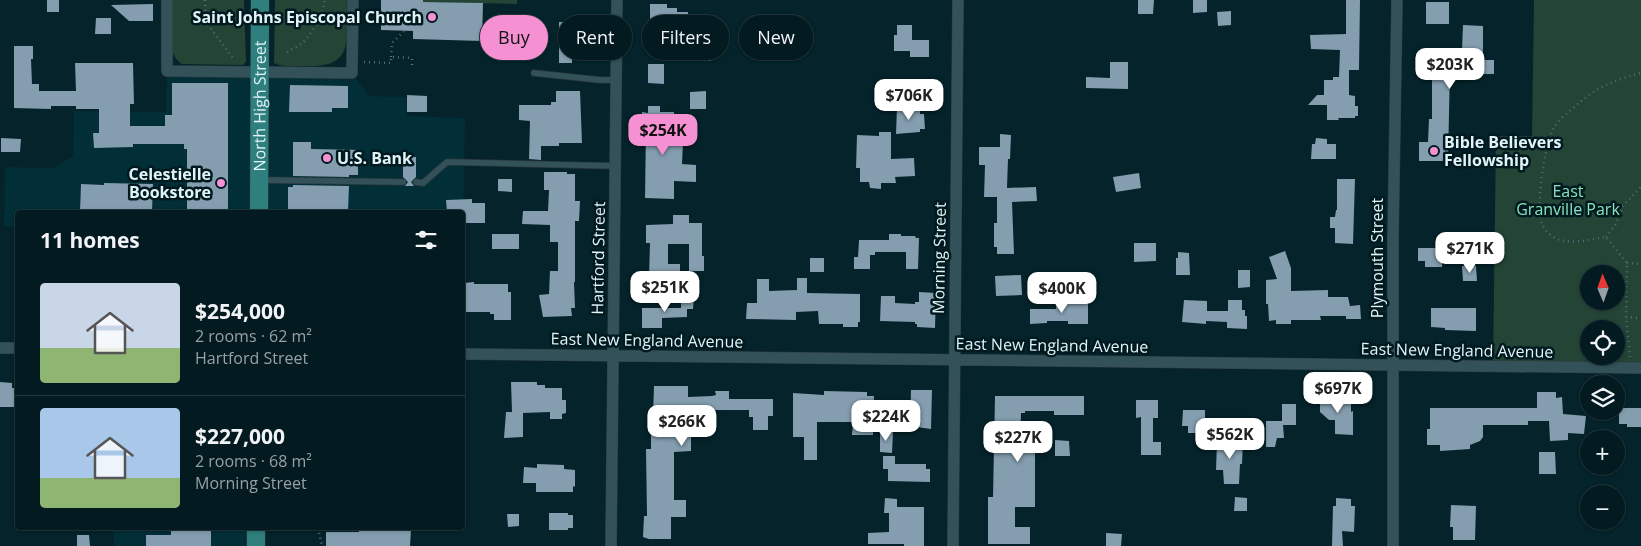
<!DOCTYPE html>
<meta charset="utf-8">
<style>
:root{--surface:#031a20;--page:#11272d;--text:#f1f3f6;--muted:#97a1a5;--line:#24383e;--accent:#f591d2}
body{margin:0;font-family:"Open Sans",sans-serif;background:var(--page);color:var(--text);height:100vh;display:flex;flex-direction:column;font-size:19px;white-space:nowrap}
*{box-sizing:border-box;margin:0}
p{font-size:16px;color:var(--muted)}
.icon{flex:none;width:28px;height:28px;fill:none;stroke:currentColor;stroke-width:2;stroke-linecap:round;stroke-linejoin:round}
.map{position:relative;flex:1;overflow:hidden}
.side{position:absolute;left:15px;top:210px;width:450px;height:320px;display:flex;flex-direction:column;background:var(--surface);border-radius:5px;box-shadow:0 1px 4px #0004,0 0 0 1px var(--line)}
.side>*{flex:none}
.guide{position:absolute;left:480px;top:15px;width:475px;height:45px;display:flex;gap:10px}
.needle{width:32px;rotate:358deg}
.tools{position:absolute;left:1580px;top:265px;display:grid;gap:10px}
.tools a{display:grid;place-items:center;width:45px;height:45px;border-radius:50%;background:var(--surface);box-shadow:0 1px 4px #0004,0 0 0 1px var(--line);font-size:25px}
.price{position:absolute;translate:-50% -42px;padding:0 11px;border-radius:10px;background:#fff;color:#222;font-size:16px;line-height:32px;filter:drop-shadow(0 1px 2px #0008)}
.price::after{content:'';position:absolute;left:50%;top:30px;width:15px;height:11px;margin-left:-8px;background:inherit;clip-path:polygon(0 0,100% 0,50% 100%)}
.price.selected{background:var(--accent);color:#111}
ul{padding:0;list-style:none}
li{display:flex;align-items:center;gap:15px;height:125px;padding:0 25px}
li+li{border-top:1px solid var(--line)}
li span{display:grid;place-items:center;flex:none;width:140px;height:100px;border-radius:5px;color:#555}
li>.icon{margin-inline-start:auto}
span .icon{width:60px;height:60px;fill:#fffc;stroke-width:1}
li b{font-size:21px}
h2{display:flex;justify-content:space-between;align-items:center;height:60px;padding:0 25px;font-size:21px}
.chip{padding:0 18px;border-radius:22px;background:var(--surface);box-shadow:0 1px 4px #0004,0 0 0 1px var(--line);font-size:18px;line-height:45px}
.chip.selected{background:var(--accent);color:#111}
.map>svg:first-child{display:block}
.built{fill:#012e37}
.green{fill:#244436;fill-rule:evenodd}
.building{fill:#849daf}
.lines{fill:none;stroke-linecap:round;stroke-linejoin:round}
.service-casing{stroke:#2d3a3e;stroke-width:7}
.minor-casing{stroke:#2d3a3e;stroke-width:12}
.primary-casing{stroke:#2d3a3e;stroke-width:19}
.path{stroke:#536d73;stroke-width:2.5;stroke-dasharray:1 4;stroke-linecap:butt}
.service{stroke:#325158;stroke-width:5.5}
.minor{stroke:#325158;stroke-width:11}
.primary{stroke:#2e7f7d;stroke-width:18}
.poi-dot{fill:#f591d2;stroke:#001a20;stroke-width:2}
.labels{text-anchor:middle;stroke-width:5;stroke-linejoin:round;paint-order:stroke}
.poi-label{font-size:16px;font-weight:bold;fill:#e2f4f8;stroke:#001a20;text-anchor:end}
.street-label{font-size:16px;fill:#e2f4f8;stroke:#001a20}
.park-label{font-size:16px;fill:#88e3bb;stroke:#001a20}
</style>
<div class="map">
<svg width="1641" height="546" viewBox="0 0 1641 546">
<rect width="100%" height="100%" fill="#04232a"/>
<path class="built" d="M167,71L352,73L369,96L406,97L407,116L465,118L463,248L462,212H18L17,227L4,226L5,167L54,168L73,156L74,111L166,112Z
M103,528H256V546H114V530H103Z"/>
<path class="green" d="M173,0H244L246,62L243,65L182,64C176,60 173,55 172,48Z
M275,0H347C346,36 356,67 309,66C298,66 284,68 274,63Z
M423,0H517V4L423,2Z
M1534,0H1641V369L1493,366L1496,136H1532ZM1589,274H1616V301H1589ZM1589,329H1616V356H1589Z"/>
<path class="building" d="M47,0H59V12H47Z
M381,0H423V2L483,3L482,41L413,39V31L381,30Z
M1138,0H1154L1153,14H1138Z
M1193,0H1207V12L1193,13Z
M1346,0H1360L1359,70H1349V95L1355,96V106H1358V116H1355V118H1338L1339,120H1327V105H1308L1317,95H1324V80H1333V77H1339L1340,50L1311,49L1310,35L1346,34Z
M1426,2H1449V24H1426Z
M153,4V21H129L111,5Z
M650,4H667V8H677V12H688V28H676V50H673V56L655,57V28H650Z
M1231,11V25L1218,26L1217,12Z
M96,18H111V34H95Z
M559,22H579V49H572V63H559Z
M897,25H912V40H929V57H910V51H894V35H897Z
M1463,25L1483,26V60H1494V74H1478V64H1452V66H1450L1448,161H1419V142H1428L1429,119H1432V49L1462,50Z
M14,46H33V59H31L32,84H39V91H76L75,63H133L134,104H130V126H165V115H172V83H228V212H187V149H184V144H133V147L94,148L93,133H99V109H76V106H51V109L14,108Z
M697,48H711V61H697Z
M1110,62H1128V89L1086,88V77L1110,78Z
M648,64H664V84L648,83Z
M290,85L348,86V108H332V112H289Z
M556,91H580L582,143H559V146H541V160L529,159L530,121L519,120V105H551V102H556Z
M706,91V109H690V92Z
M407,95L427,96V112H407Z
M648,106H660V112H674L673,142H683L682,164L696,165V182L674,181V199L645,198L646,128L645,125H641L642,112L648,113Z
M910,106V111H920V114H924L925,129H920V132L896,134L897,107Z
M879,132H891V159L914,158L915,176L895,177L896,183H881V189L870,188L869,182H860V168H856L857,135L879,136Z
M1000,134L1011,135L1010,159H1008L1007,188L1036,187L1037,201L1012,202L1014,254H997V247H994V223H997V197H984L985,165H979V147H1000Z
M1,138L21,139L20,152H1Z
M1316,138L1327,139V144H1336V159H1311L1312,144H1315Z
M293,142H311V149L361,150V166H358V175H349V177L293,176Z
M403,157H416V177L411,182L414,186H405L408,182L403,177Z
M544,172H567V174H575V201H580L579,221H575V282H574L575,308H571L572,316L543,317L539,295L549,294L550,271H558V242H550V225L522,224L523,211H548L549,190H544Z
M1139,173L1141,188L1116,192L1113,177Z
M498,179H512V192L498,191Z
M1337,179H1355L1353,244L1335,243V228H1330V217H1335L1336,210H1337Z
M104,183L153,184L152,212H80L81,184L104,185Z
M293,185L349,186L348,212H288V187H293Z
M472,199V203H485V223H462V212H447L446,200Z
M673,215H689V223H702V256H704V271H689V244H668V264H680V285H667V278H649L650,243H646V225L673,224Z
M492,234H519V249H492Z
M889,234H901V236H915L916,238H919L918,269H906V252H875V255H870V269H854V257H858L859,240H889Z
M1134,243H1156V261L1134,262Z
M1418,248H1443L1442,267H1425V261H1418Z
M1285,251L1291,268V291L1328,290V297H1348L1350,306L1360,305L1361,319H1346V316H1320L1321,320H1291V324H1276V320L1269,321L1268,304H1266V280L1277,279L1269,257Z
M1178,252L1189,253L1190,275H1176V258H1178Z
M810,258H824V272H810Z
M1462,266H1476L1477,281H1463Z
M1238,270H1250V287L1238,288Z
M1021,275L1022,295L996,296L995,276Z
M797,278H807V293L860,294V322H858V327H843V324H819L818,311L796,312V320L746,319L747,303H757V279H769V291L797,290Z
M474,282V284H508V292H511V320H494V314H490V312H462V286H464V283Z
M919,292L936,293L935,328L917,327V324H915V322L880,321L881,296H895V303L915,304V302H919Z
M681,296L694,297L693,309H687V317L662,318V328H642V308H681Z
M1184,300L1207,301V311H1228V300H1242V310H1245V316H1247V329L1227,328V322L1206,321V324L1182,322Z
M1088,302V324H1068V321H1047V323L1030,324V309H1056V304Z
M1431,308H1476V331L1445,330V328L1431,327Z
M0,382L12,383V388H15L14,407H0Z
M511,382H537V385H545V388H562V400H566V413L562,414V419H550V412L523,413V437L504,438L506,412H512Z
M654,386H688V397L712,396L716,395L715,391H729V399H773V416H768V430H753V417H749V410H691V451L674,452V500H686V517H671V539H649L643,537L644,516H647L646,449H651V416H653Z
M911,390H932L931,429L910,426Z
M824,391L867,392V396H874L873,435H852L853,422H817V460H804V437H793V393L824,395Z
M1537,392H1556V398L1562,397L1563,414L1586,416L1584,434L1568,433V440L1550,441L1549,421H1528V425H1483V437L1480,441L1470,445V449L1440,451V445H1427V429H1430V408H1537Z
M995,396H1084V415H1054V411H1025V413H1021L1020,448L1035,449V507H1015V527H1030V544H988V497H993Z
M1320,398H1342L1345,402H1351V412L1353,411V435L1335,434V420H1329L1320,412Z
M1136,400H1158V418H1153V442H1161V455H1141V417L1136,418Z
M1282,404H1296V425H1283L1284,438H1277L1275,447H1266V421H1282Z
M1619,408H1641V427H1627V424H1619Z
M1183,410H1205V433H1188V426H1182Z
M880,432H893L892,453L880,452Z
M1055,440L1069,441L1070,456H1055Z
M1217,441H1243L1242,464H1240L1239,484H1224L1223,470H1216Z
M1539,452H1555L1556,474H1539Z
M883,456H895V464H926V469H930V482L888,481V469H883Z
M537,464L564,465V469L575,470V487L573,486V492H536V483H523L524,467L537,468Z
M1235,497L1247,498V511H1234Z
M885,498L897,499V507H924V546H904V544H868V533L889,532V513H884Z
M1336,498L1351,499V506H1355L1354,532L1342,531L1343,546H1332L1333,506H1336Z
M1451,505L1476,506L1475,540H1453V527H1450Z
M549,513H568V515H573V528H568V530H549Z
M507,514H519V526L508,527Z
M171,528H211V546H146V535H171Z
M359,528L411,529L410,546H326V532H359Z
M1106,533L1122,534L1121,546H1106Z
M77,535H89L90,546H77Z"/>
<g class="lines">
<defs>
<path id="service" d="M534,73L600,80H616
M262,180L403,182
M416,182L423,183L447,162L615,166"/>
<path id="minor" d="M167,0V71L352,73L353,0
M0,348H18
M462,354L1641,368
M611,546L617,0
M953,546L958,0
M1393,546V239L1397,0"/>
<g id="primary">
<path id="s1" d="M259,212L260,0"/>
<path d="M256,546V528"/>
</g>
</defs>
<use href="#service" class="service-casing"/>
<use href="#minor" class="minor-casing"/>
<use href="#primary" class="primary-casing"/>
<path class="path" d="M205,0L206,22L233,58
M287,52C291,49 297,47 301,44C311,37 324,11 325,0
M391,57L392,43L404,31
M364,62L391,63V57L412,58V69
M1606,237L1616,224L1623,206L1641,187
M1627,263L1641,264
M1626,317L1641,318
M1630,357L1626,317L1627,263L1606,237C1592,239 1575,244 1561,240C1554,239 1546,232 1543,226C1534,211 1545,140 1555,126C1559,120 1566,114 1571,110C1596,87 1609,82 1641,73
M318,528L322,546"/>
<use href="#service" class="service"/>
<use href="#minor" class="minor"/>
<use href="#primary" class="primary"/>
</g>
<g class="poi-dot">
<circle cx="432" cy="17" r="5"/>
<circle cx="1434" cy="151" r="5"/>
<circle cx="327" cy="158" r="5"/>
<circle cx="221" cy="183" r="5"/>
</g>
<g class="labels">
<g class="poi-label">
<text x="422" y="23">Saint Johns Episcopal Church</text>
<text x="1444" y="148" text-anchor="start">Bible Believers<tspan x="1444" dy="18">Fellowship</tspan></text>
<text x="337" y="164" text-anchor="start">U.S. Bank</text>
<text x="211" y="180">Celestielle<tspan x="211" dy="18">Bookstore</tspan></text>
</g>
<g class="street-label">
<text dy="6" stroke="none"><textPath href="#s1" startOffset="106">North High Street</textPath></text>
<text transform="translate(598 258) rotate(-89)" y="6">Hartford Street</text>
<text transform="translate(939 258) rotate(-89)" y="6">Morning Street</text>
<text transform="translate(1377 258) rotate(-90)" y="6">Plymouth Street</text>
<text transform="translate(647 340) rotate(1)" y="6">East New England Avenue</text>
<text transform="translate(1052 345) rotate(1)" y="6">East New England Avenue</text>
<text transform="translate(1457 350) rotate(1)" y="6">East New England Avenue</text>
</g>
<g class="park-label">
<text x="1568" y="197">East<tspan x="1568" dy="18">Granville Park</tspan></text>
</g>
</g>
</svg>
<div class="tools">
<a><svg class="needle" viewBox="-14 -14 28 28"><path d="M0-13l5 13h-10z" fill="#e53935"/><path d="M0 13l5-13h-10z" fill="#97a1a5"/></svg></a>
<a><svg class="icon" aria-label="locate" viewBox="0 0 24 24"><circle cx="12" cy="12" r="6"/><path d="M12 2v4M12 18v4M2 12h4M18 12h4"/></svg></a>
<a><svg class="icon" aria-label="layers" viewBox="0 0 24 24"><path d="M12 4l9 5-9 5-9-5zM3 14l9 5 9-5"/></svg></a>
<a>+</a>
<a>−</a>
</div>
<b class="price" style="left:1450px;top:90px">$203K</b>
<b class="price" style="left:909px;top:121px">$706K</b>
<b class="price selected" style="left:663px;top:156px">$254K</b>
<b class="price" style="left:1470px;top:274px">$271K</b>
<b class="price" style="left:665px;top:313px">$251K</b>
<b class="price" style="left:1062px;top:314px">$400K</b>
<b class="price" style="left:1338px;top:414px">$697K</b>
<b class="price" style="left:886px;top:442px">$224K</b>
<b class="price" style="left:682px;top:447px">$266K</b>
<b class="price" style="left:1230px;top:460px">$562K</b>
<b class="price" style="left:1018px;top:463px">$227K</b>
<div class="guide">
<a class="chip selected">Buy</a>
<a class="chip">Rent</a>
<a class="chip">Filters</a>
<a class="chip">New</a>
</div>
<section class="side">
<h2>11 homes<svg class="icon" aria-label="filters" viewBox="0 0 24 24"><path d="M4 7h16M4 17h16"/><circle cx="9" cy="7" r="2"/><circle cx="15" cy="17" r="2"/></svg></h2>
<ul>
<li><span style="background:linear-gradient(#c9d6e8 65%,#8fb573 0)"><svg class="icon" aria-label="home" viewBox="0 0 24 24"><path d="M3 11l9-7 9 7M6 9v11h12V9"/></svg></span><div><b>$254,000</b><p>2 rooms · 62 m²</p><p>Hartford Street</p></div></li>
<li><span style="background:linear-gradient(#a9c7e8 70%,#8fb573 0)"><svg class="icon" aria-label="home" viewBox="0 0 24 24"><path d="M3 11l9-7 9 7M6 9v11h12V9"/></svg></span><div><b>$227,000</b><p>2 rooms · 68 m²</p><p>Morning Street</p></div></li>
</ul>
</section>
</div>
